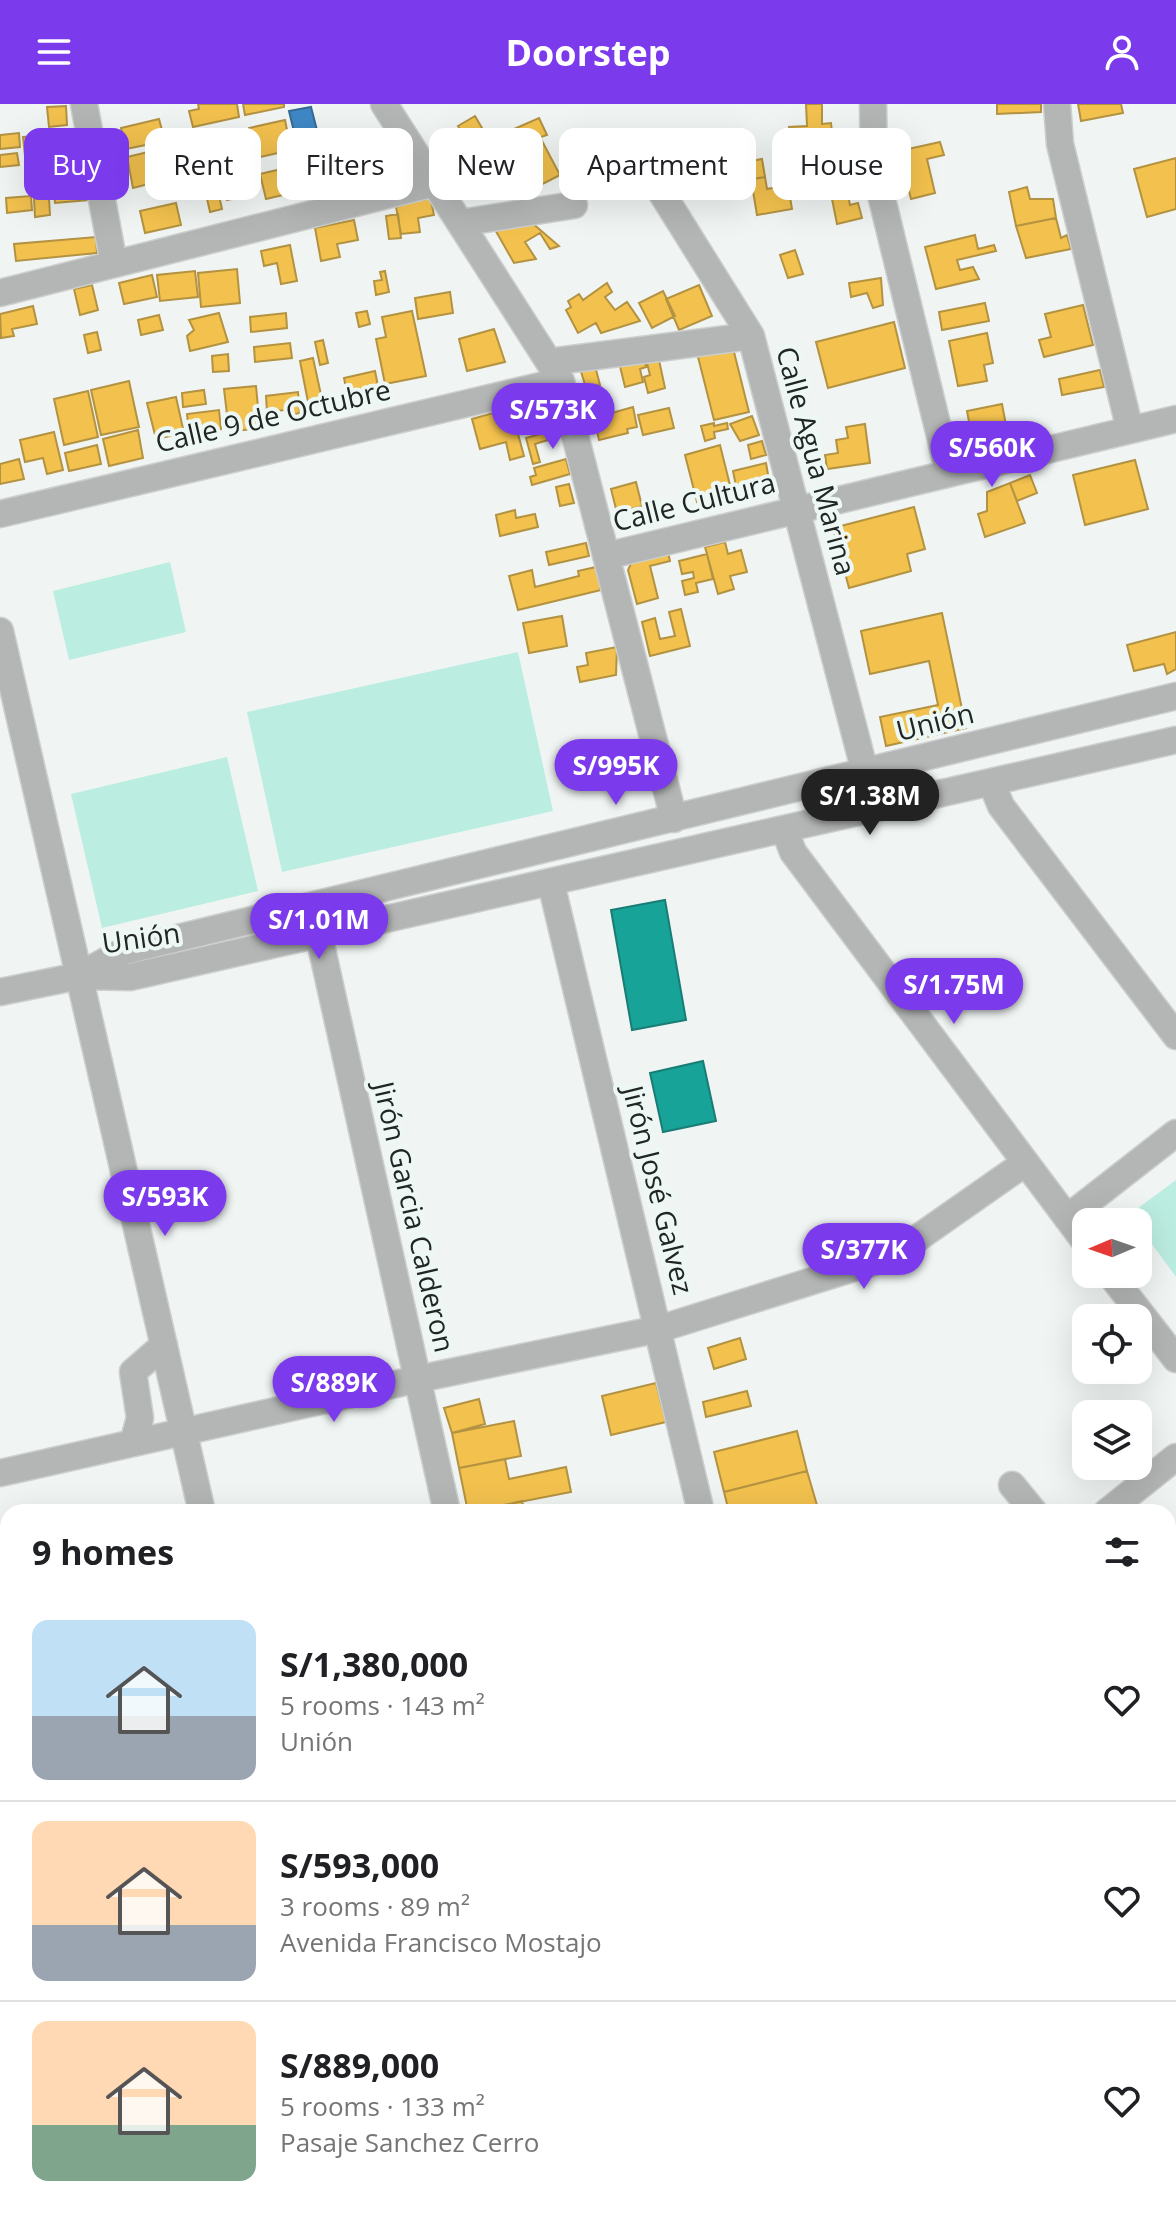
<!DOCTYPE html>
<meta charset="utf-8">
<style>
:root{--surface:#fff;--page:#f6f6f6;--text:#202124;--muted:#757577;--line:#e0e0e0;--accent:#7c3aed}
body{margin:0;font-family:"Open Sans",sans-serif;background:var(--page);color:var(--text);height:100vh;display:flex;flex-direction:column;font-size:30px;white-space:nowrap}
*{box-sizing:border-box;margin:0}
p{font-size:26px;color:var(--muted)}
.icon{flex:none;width:44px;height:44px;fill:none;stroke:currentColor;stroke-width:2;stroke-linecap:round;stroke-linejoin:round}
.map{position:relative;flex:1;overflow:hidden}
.panel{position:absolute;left:0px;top:1400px;width:1176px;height:712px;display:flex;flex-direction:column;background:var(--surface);border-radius:24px 24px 0 0;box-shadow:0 8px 32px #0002}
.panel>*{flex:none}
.banner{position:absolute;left:24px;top:24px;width:1128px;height:72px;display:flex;gap:16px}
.needle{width:52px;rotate:268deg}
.tools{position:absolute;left:1072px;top:1104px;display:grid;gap:16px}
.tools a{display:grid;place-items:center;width:80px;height:80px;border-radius:16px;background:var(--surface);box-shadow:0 8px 32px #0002;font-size:40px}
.price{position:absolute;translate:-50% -68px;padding:0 18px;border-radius:28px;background:var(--accent);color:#fff;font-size:26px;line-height:52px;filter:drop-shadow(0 2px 4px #0008)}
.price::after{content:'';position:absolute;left:50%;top:48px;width:24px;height:18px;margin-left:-12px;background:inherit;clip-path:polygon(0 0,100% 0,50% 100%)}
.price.selected{background:#222;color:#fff}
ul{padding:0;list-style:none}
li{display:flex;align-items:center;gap:24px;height:200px;padding:0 32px}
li+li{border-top:2px solid var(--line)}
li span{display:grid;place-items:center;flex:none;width:224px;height:160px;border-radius:16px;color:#555}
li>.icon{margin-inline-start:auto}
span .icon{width:96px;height:96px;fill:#fffc;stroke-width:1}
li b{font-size:34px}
h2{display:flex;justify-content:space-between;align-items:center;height:96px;padding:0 32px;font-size:34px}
.pill{padding:0 28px;border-radius:16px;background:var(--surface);box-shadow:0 8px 32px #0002;font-size:28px;line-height:72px}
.pill.selected{background:var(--accent);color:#fff}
header{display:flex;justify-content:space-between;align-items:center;height:104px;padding:0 32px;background:var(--accent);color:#fff;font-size:36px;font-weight:700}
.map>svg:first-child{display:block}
.green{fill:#bcede1}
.homes{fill:#f2c14e;stroke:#b39241;stroke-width:2}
.schools{fill:#3f88c5;stroke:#366a94;stroke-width:2}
.public{fill:#17a398;stroke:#1a7d75;stroke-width:2}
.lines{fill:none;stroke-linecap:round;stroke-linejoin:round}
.minor-casing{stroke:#cccfce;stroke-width:29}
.minor{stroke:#b4b6b6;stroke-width:26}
.labels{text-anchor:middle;stroke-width:8;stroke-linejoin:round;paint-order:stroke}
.street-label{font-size:28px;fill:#212523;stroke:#edf8f5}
</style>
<header><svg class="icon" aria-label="menu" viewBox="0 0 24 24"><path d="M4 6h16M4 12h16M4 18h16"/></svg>Doorstep<svg class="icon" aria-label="person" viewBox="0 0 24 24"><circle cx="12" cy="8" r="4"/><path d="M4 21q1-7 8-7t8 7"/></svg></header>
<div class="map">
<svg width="1176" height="2112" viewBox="0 0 1176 2112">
<rect width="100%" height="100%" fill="#f0f5f4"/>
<path class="green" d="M170,458L186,528L69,556L53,487Z
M518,548L553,707L282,768L247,608Z
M227,653L258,787L102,824L71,690Z
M1176,1076V1173L1130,1110Z"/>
<path class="homes" d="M198,0H237L239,13L193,23L189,7L199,5Z
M243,0H284V3L245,11Z
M806,0H822V20L831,19L835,53L779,61L775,35L791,34L789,23L807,22Z
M997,0H1041V8L997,10Z
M1078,0H1121L1123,9L1081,17Z
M66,2L67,21L49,23L47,3Z
M475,12L513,77L497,87L490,76L484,79L487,84L473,92L447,49L467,37L458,22Z
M539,14L547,31L510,44L523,67L513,71L489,36Z
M159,15L165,37L126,45L121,24Z
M285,16L291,46L256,54L249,24Z
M206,25L214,60L177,69L169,33Z
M738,26L745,58L762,55L765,73L727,79L718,28Z
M19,29L20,43L0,45V31Z
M387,29L395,48L385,52L377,34Z
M40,32L42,51L25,52L23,33Z
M541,35L560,71L533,85L513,49Z
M357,38L364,71L308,84L300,51Z
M940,38L944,51L927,55L935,89L911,95L899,47Z
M76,39L80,73L29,77L28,70L64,67L63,51L46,53L45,42Z
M161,45L168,75L133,84L127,53Z
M17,49L19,61L0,63V51Z
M246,53L254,90L227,96L224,80L228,79L226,70L238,67L235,55Z
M1176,54V105L1147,113L1134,65Z
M294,62L300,87L266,95L260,70Z
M765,73L767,85L788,81L792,105L757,111L751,75Z
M217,83L222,105L210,108L205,86Z
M1027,83L1030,95H1053L1056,114L1016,122L1009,88Z
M87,85L89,96L55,99L54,88Z
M848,91L850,101L858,99L862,114L837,120L832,95Z
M31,92L32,106L7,109L6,94Z
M430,92L434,111L418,114L420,128L401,130L396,103Z
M49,94L50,111L35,113L34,95Z
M176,99L181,121L145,129L140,107Z
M398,110L401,134L389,135L386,112Z
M524,112L559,142L550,145L540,129L525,138L536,155L514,159L493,122Z
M1056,114L1061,134L1067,131L1071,145L1026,154L1016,122Z
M354,116L358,136L337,140L340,153L321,157L315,124Z
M975,131L978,145L994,141L996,147L957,156L960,166L973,163L979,175L936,185L925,143Z
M96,133L97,149L16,157L14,140Z
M290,141L297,177L281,180L277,159L264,162L261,147Z
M795,146L803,170L788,174L780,151Z
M237,165L240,199L201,203L198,169Z
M195,167L198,193L160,197L157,171Z
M385,167L389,188L376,191L374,177L382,176L380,168Z
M152,171L157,193L124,200L119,179Z
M881,174L883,201L873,204L867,189L851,193L849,179Z
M607,179L612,188L605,193L615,206L627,198L640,217L601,229L596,219L578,229L566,206L571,203L568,197L579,190L583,196Z
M92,181L98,206L80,211L74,185Z
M699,181L712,212L679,226L666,195Z
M663,187L675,212L652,224L639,199Z
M450,188L453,209L418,215L415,194Z
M985,199L989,217L942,226L939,208Z
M1083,201L1093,241L1044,253L1039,236L1051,233L1045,210Z
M33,202L37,220L12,225L14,232L1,234L0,210Z
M367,207L370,220L359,223L356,209Z
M412,207L426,272L385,280L376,235L386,233L382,213Z
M219,209L228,238L190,247L187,232L194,226L189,216Z
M286,209L287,224L251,228L250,213Z
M159,211L163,226L141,231L138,216Z
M894,218L905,264L828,284L816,238Z
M494,225L505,258L467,267L459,235Z
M97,228L101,246L88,249L84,231Z
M987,229L993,259L984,261L987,277L958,282L949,237Z
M323,236L328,259L320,261L315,238Z
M290,239L292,254L255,258L254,243Z
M732,240L749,308L714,316L697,249Z
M228,250L229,267L213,268L212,252Z
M313,254L323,300L309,303L300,257Z
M618,254L644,255L646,263L640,265L643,278L625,283Z
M659,256L665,284L648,289L644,273L650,271L647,259Z
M594,258L600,281L586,284L579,261Z
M1100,266L1104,283L1062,291L1059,275Z
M375,267L378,282L347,289L344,274Z
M129,277L139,323L101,331L91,286Z
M256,282L260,324L229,328L224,285Z
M204,286L206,300L183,303L182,289Z
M88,287L98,333L64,341L54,295Z
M298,288L300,309L288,312L285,306L267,308L266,292Z
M176,293L184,329L156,335L147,299Z
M551,295L558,320L541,325L534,300Z
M1002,300L1008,332L973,339L967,307Z
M633,303L637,323L627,325L628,329L599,336L594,314Z
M511,304L524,352L510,356L506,338L480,345L472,315Z
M669,304L674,324L643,331L638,311Z
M219,306L221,325L189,328L187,310Z
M752,312L759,331L740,337L730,320Z
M714,319V322L727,319L728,325L714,328L715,334L705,337L701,322Z
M865,320L870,359L827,365L825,351L838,349L836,336L848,334L846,323Z
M558,325L561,332L535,340L540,358L533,360L526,334Z
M138,326L143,354L109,362L103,335Z
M54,328L63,366L47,370L43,354L25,358L20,336Z
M762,337L766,351L751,355L748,341Z
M97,341L101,360L69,367L65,349Z
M720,341L732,389L697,398L685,351Z
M19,355L24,375L0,380V360Z
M566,355L570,370L532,381L530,373L536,371L534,364Z
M1135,356L1148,405L1085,421L1073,371Z
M766,359L769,376L737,387L733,367Z
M1030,371L1037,389L1017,397L1010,379Z
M636,378L642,402L617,409L611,385Z
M1010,379L1025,419L985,433L978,410L987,407V388Z
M569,380L574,399L560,402L556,383Z
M914,403L925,445L907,450L911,467L849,484L833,424Z
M515,406L516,414L535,410L538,423L500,432L496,411Z
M725,438L728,450L741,446L747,468L730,472L734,485L718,490L705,443Z
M586,439L589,452L549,461L546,448Z
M668,448L670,457L650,462L658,494L637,500L628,466L632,457Z
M707,450L713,475L696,479L698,488L685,491L682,477L694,474L693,468L682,470L679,457Z
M596,463L601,486L518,506L509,472L532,466L535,483L579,472L578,467Z
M681,505L690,542L650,552L642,518L655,514L660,535L675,532L669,508Z
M942,509L966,624L886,642L880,613L938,601L929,557L870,570L861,527Z
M562,512L567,542L529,549L523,519Z
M1176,528V565L1167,570L1164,560L1134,567L1127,541Z
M617,543L616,571L580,578L577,563L588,561L586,549Z
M740,1234L746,1255L714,1265L708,1244Z
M656,1279L666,1318L611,1331L602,1292Z
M747,1287L751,1302L706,1313L703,1298Z
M479,1295L485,1320L452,1329L444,1304Z
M514,1317L521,1352L459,1364L452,1329Z
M797,1327L807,1367L724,1388L714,1348Z
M505,1355L509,1375L566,1363L571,1388L468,1408L459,1364Z
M807,1367L819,1408H729L724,1388Z
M522,1397L525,1408H474Z"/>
<path class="schools" d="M311,3L319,34L297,40L289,7Z"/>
<path class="public" d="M665,796L686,916L632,926L611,806Z
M703,957L716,1017L663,1028L650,969Z"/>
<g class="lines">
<defs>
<path id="minor" d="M84,0L114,160
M384,0L561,277L674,715
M873,0L874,62L949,369
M1057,0L1060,40L1130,326
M658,83L751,232L865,668
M460,119L574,101
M0,189L435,79
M549,258L751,232
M0,410L561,277
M606,452L1176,315
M0,527L202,1408
M992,680L1001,702L1176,932
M785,727L793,748L1086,1139
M551,779L701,1408
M319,832L447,1408
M82,870L124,847L1176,592
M0,888L79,872L130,873L1176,636
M1067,1114L1176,1029
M1110,1170L1176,1255
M133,1339L140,1314L133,1268L164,1241
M0,1369L418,1275L659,1225L892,1152L1025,1059
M1012,1381L1034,1408
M1107,1408L1176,1353
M0,1457L8,1490
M1168,1574L1176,1584
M0,1836L8,1835
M1168,1885L1176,1896
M1168,1945L1176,1937
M153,2104L155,2112
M365,2104L367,2112
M614,2104L616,2112
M801,2112L834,2104
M862,2112V2104
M1014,2112L1022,2104"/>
</defs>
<use href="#minor" class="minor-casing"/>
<use href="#minor" class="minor"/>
</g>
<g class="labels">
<g class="street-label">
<text transform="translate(273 312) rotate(-13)" y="10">Calle 9 de Octubre</text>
<text transform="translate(816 357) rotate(75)" y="10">Calle Agua Marina</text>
<text transform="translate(694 398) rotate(-14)" y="10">Calle Cultura</text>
<text transform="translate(935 618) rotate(-14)" y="10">Unión</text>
<text transform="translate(141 834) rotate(-8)" y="10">Unión</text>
<text transform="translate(658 1086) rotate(76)" y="10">Jirón José Galvez</text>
<text transform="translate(414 1113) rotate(77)" y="10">Jirón Garcia Calderon</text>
</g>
</g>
</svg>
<div class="tools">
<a><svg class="needle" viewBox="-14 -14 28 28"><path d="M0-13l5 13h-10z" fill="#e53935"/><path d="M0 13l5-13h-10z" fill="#757577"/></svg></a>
<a><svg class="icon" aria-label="locate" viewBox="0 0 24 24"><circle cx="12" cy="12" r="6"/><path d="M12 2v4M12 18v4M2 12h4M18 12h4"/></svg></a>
<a><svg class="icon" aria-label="layers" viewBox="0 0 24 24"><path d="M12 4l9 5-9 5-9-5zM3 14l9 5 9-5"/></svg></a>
</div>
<b class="price" style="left:553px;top:347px">S/573K</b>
<b class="price" style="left:992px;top:385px">S/560K</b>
<b class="price" style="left:616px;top:703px">S/995K</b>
<b class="price selected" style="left:870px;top:733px">S/1.38M</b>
<b class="price" style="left:319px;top:857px">S/1.01M</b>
<b class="price" style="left:954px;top:922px">S/1.75M</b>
<b class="price" style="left:165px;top:1134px">S/593K</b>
<b class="price" style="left:864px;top:1187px">S/377K</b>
<b class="price" style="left:334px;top:1320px">S/889K</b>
<div class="banner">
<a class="pill selected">Buy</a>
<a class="pill">Rent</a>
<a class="pill">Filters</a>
<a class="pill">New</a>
<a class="pill">Apartment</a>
<a class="pill">House</a>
</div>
<section class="panel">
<h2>9 homes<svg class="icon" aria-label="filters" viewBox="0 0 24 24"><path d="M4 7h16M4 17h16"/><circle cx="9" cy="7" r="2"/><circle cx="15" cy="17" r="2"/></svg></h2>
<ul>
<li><span style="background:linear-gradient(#bfe0f5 60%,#9aa5b1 0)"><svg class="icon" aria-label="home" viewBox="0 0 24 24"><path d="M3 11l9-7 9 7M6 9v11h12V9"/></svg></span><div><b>S/1,380,000</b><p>5 rooms · 143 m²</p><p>Unión</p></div><svg class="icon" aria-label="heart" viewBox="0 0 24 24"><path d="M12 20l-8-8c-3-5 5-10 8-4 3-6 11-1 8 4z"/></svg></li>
<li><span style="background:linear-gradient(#ffd9b3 65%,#9aa5b1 0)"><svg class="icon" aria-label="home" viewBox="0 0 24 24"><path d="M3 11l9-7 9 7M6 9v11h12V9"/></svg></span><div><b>S/593,000</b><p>3 rooms · 89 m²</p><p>Avenida Francisco Mostajo</p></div><svg class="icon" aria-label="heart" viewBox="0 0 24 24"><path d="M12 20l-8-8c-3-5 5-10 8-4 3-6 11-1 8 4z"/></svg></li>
<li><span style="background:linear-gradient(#ffd9b3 65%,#7fa58c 0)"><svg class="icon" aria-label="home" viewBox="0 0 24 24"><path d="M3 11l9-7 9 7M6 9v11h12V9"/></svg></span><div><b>S/889,000</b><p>5 rooms · 133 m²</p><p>Pasaje Sanchez Cerro</p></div><svg class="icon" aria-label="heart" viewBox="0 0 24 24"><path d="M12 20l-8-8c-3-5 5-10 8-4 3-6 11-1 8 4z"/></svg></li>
</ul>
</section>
</div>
